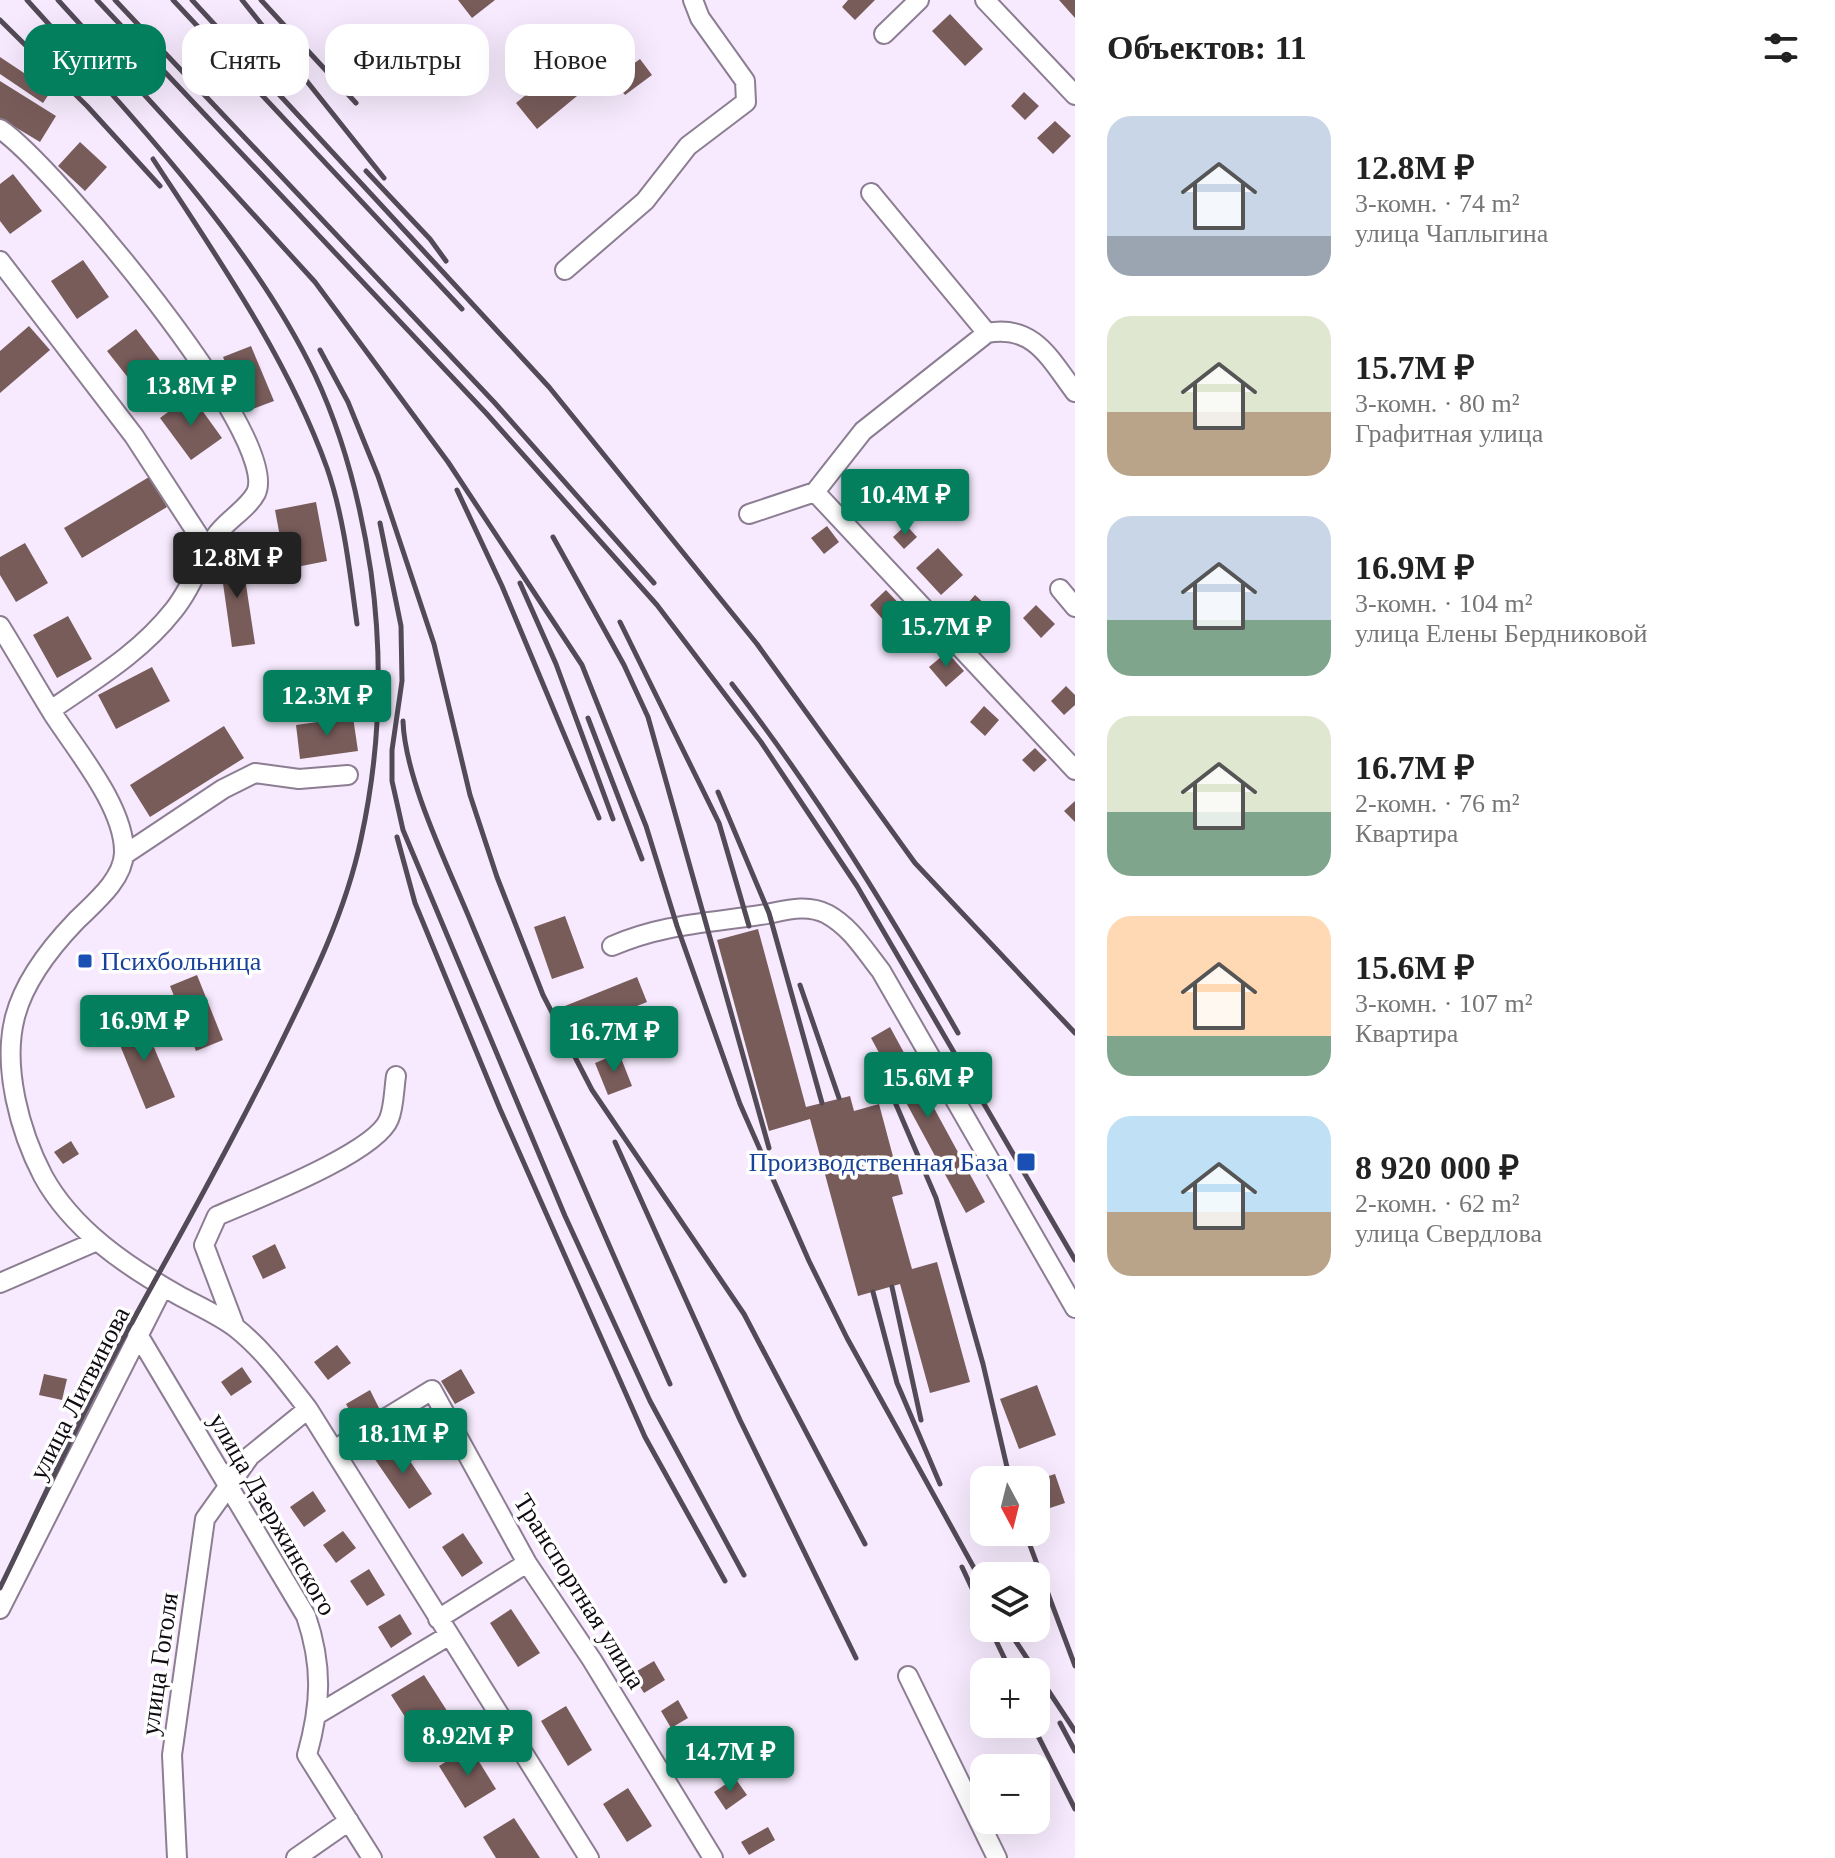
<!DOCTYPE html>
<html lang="ru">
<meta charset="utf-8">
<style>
:root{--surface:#fff;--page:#f6f6f6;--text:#222;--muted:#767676;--accent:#037f5e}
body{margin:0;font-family:"Times New Roman",serif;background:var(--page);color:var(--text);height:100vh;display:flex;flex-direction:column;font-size:30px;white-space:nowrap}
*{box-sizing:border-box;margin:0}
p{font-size:26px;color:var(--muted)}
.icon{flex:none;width:44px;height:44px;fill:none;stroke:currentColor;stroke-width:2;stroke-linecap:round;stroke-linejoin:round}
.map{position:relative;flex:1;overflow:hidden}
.side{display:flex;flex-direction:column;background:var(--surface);width:760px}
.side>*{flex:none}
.banner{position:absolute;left:24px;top:24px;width:760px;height:72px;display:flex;gap:16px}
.needle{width:52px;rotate:173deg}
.tools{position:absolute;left:970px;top:1466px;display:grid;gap:16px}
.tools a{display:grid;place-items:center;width:80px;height:80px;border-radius:16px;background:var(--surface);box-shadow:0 8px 32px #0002;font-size:40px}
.price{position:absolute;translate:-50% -68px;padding:0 18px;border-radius:8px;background:var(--accent);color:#fff;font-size:26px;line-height:52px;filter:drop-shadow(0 2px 4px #0008)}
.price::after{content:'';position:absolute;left:50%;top:48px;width:24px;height:18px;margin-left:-12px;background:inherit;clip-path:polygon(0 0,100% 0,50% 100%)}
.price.on{background:#222;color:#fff}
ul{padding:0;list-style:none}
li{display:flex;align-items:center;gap:24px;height:200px;padding:0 32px}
li span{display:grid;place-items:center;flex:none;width:224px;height:160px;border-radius:24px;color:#555}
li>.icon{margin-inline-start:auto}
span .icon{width:96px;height:96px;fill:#fffc;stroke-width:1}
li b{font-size:34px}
h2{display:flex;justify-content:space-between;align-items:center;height:96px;padding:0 32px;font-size:34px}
.pill{padding:0 28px;border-radius:24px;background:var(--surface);box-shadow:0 8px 32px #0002;font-size:28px;line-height:72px}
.pill.on{background:var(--accent);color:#fff}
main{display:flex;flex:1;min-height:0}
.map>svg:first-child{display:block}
.building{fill:#785c5a}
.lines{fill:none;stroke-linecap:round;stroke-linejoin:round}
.minor-casing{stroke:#8c7d93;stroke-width:22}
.minor{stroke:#fff;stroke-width:18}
.rail{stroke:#524a56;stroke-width:5}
.transit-dot{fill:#1a4fb4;stroke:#fff;stroke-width:3}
.labels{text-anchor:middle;stroke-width:7;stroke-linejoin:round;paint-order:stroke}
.transit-label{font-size:26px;fill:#164399;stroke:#fff;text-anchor:start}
.street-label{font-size:26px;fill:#100a12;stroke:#fff}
</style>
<main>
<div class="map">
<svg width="1075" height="1858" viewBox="0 0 1075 1858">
<rect width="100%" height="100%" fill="#f7eafe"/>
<path class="building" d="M458,0H495L472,18Z
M848,0H875L855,20L842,7Z
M1059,0H1075V18Z
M950,14L983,49L965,66L932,31Z
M0,57L51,91L43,103L0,74Z
M640,59L652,75L625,95L613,79Z
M556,70L577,96L537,129L516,103Z
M0,81L56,116L40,142L0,118Z
M1024,92L1039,106L1025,120L1011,106Z
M1055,121L1071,136L1053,154L1037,138Z
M80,142L107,167L85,191L58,166Z
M13,174L42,211L10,234L0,221V184Z
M83,260L109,297L77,319L51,281Z
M29,326L50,350L0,393V351Z
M136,329L165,367L137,389L107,351Z
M251,346L274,401L245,412L223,357Z
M191,395L222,438L191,460L160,418Z
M883,473L895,490L876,503L864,486Z
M149,477L167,507L82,558L64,528Z
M316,502L327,561L286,569L275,510Z
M906,525L917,537L904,549L893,537Z
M827,526L839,542L824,554L811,538Z
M25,543L48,583L16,602L0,575V557Z
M938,548L963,575L941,595L916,568Z
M241,552L255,644L232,647L219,555Z
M886,590L910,615L893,631L870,605Z
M975,595L997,615L982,631L960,612Z
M1036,605L1055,624L1041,638L1023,618Z
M68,616L92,659L57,678L33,635Z
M947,652L964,671L946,687L929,667Z
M152,667L170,701L116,729L98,695Z
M1066,686L1075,695V705L1064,715L1051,701Z
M984,706L999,720L985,736L970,722Z
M353,717L358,751L300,759L296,725Z
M224,726L244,758L150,817L130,785Z
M1035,748L1047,760L1034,772L1022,760Z
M1075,801V822L1064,811Z
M565,916L584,968L552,979L534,927Z
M758,929L806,1107L850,1096L854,1111L879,1104L903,1194L892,1197L912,1269L937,1262L970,1382L930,1393L900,1284L858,1296L810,1119L769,1131L717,940Z
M197,975L223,1040L196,1051L170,986Z
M637,977L647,1002L575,1031L565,1006Z
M141,1017L175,1097L146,1109L113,1028Z
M890,1027L985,1202L966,1213L871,1038Z
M619,1053L632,1086L608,1095L595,1063Z
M71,1141L79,1154L63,1164L54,1152Z
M275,1244L286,1268L263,1279L252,1256Z
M337,1345L351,1363L328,1380L314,1362Z
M242,1367L252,1382L231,1396L221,1382Z
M461,1369L475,1393L455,1404L441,1381Z
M44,1374L67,1379L62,1400L39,1395Z
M1037,1385L1056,1435L1019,1449L1000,1399Z
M370,1390L379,1408L355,1421L346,1404Z
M398,1443L432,1494L409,1509L374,1458Z
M1055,1474L1065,1503L1044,1510L1036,1480Z
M313,1491L326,1511L304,1527L290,1507Z
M343,1531L356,1548L336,1563L323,1545Z
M463,1533L483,1563L462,1577L442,1547Z
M369,1569L385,1595L367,1606L350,1581Z
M511,1609L540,1653L518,1667L490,1623Z
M400,1614L412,1634L391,1648L378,1627Z
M654,1661L665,1680L644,1693L632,1674Z
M424,1675L451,1717L418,1737L391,1695Z
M678,1700L688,1718L671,1728L661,1711Z
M566,1706L592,1750L568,1766L541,1721Z
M710,1736L719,1752L694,1767L685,1751Z
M470,1747L496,1789L465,1808L439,1766Z
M735,1778L747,1795L726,1810L714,1792Z
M628,1788L652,1826L627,1842L603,1804Z
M514,1818L540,1858H496L483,1837Z
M768,1827L775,1840L749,1855L741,1842Z"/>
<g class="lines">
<defs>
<path id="minor" d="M985,0L1075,95
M884,34L919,0
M0,129C51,163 283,438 256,493C247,510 225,521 215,537C200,562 191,589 173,611C140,653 94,680 51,710
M871,193L987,333C1034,324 1050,359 1075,392
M0,261L134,436L208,550
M565,270L645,201L688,146L746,102L745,81L700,18L693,0
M815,492L1075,770
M749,514L815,492L863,431L987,333
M1060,589L1075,607
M0,626C18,655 35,685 53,714C77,751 125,808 124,853C123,880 94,903 76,921C51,947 24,982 15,1017C2,1067 20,1132 43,1176C72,1229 126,1266 178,1295C196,1305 219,1315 236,1328C264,1350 286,1381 308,1409L589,1858
M124,855L223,789L255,773L299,779L348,775
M612,946C665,923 712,923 767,914C787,910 807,904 827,914C851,927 865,951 881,971L1075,1308
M0,1283L97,1241
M235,1327L204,1245L217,1216C253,1200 376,1153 389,1119C394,1107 394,1089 396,1076
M137,1333L306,1616C323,1666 321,1705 307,1755L372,1858
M334,1450L432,1390L527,1563L592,1660L713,1858
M0,1609L163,1287
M438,1619L527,1563
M908,1676L997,1858
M318,1714L448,1636
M177,1858L172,1755L205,1519L250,1456L308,1409
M296,1858L349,1821"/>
</defs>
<use href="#minor" class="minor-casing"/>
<use href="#minor" class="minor"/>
<path class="rail" d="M58,0L315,282L448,462L582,665L646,826L677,926L740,1104L809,1261L847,1338L984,1586
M97,0L486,413L657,605L761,742L857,886L1075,1260
M115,0L494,402L654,583
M173,0L462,309
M192,0L549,387L757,644L915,863L1075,1033
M242,0L384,178
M261,0L356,103
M0,20L87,106L160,186
M153,159C217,257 287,357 327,468C344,517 350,573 357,624
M366,171L430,239L446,261
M320,350L348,402L378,476L434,644L470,795L497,877L543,995L592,1090L744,1314L865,1544
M457,490L502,586L599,818
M380,523L401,626L402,681L392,750V781L403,830L565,1216L650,1401L744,1575
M553,537L624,665L648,717L769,1148
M520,583L556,664L613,819
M620,622L719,823L749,926
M732,684C817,794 889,912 958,1033
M588,718L642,859
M403,721C405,781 450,870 473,927C537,1080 603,1232 670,1384
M718,792L769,913L822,1103
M397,837L415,903L500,1109L645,1437L725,1581
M800,985L839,1098
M883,1074L936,1198L983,1364L1010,1480
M615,1142L740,1420L856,1658
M892,1287L921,1420
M873,1292L897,1383L940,1484
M1025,1532L1075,1666
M962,1567L984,1614
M0,1588C42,1502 81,1414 127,1331C178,1239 228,1149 275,1055C309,986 345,915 361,839C380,752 383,660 371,572C361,505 344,437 315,375C251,241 126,110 27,0
M990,1628L1011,1672
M1007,1628L1075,1731
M1060,1723L1075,1751
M1032,1724L1075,1809"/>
</g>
<g class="transit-dot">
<rect x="77" y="953" width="16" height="16" rx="4"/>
<rect x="1016" y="1152" width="20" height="20" rx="4"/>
</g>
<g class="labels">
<g class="transit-label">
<text x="101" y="970">Психбольница</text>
<text x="1008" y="1171" text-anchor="end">Производственная База</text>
</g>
<g class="street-label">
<text transform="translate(79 1393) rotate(-63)" y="9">улица Литвинова</text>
<text transform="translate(273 1514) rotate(60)" y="9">улица Дзержинского</text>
<text transform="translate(580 1591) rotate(58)" y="9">Транспортная улица</text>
<text transform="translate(159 1664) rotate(-82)" y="9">улица Гоголя</text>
</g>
</g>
</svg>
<div class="tools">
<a><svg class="needle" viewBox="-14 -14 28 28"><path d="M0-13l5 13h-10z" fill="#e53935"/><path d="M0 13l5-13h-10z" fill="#767676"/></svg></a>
<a><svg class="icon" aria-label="layers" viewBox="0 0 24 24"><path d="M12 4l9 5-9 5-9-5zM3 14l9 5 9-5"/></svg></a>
<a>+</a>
<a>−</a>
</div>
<b class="price" style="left:191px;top:428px">13.8M ₽</b>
<b class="price" style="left:905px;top:537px">10.4M ₽</b>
<b class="price on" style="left:237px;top:600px">12.8M ₽</b>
<b class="price" style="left:946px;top:669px">15.7M ₽</b>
<b class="price" style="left:327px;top:738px">12.3M ₽</b>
<b class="price" style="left:144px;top:1063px">16.9M ₽</b>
<b class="price" style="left:614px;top:1074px">16.7M ₽</b>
<b class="price" style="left:928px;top:1120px">15.6M ₽</b>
<b class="price" style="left:403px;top:1476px">18.1M ₽</b>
<b class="price" style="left:468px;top:1778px">8.92M ₽</b>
<b class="price" style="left:730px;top:1794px">14.7M ₽</b>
<div class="banner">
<a class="pill on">Купить</a>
<a class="pill">Снять</a>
<a class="pill">Фильтры</a>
<a class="pill">Новое</a>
</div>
</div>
<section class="side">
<h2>Объектов: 11<svg class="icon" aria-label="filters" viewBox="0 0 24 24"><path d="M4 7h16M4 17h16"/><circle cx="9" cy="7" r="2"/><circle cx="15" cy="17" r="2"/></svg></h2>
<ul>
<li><span style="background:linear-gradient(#c9d6e8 75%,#9aa5b1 0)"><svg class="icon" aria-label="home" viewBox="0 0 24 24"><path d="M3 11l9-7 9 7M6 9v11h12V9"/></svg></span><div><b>12.8M ₽</b><p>3-комн. · 74 m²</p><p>улица Чаплыгина</p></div></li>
<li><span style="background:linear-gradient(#dfe7d0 60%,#b9a48a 0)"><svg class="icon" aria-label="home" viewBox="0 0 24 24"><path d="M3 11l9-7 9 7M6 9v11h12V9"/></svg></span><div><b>15.7M ₽</b><p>3-комн. · 80 m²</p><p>Графитная улица</p></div></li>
<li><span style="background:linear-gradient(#c9d6e8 65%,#7fa58c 0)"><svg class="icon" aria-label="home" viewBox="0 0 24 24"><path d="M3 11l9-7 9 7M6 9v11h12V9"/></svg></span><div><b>16.9M ₽</b><p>3-комн. · 104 m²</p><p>улица Елены Бердниковой</p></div></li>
<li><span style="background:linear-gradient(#dfe7d0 60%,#7fa58c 0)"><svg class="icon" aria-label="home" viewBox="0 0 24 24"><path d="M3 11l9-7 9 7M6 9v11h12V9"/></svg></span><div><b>16.7M ₽</b><p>2-комн. · 76 m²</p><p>Квартира</p></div></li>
<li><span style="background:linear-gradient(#ffd9b3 75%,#7fa58c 0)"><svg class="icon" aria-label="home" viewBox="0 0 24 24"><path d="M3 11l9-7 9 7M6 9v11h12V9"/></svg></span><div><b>15.6M ₽</b><p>3-комн. · 107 m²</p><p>Квартира</p></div></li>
<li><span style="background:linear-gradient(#bfe0f5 60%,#b9a48a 0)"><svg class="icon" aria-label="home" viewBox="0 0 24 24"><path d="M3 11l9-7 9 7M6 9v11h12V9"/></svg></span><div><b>8 920 000 ₽</b><p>2-комн. · 62 m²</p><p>улица Свердлова</p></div></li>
</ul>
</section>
</main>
